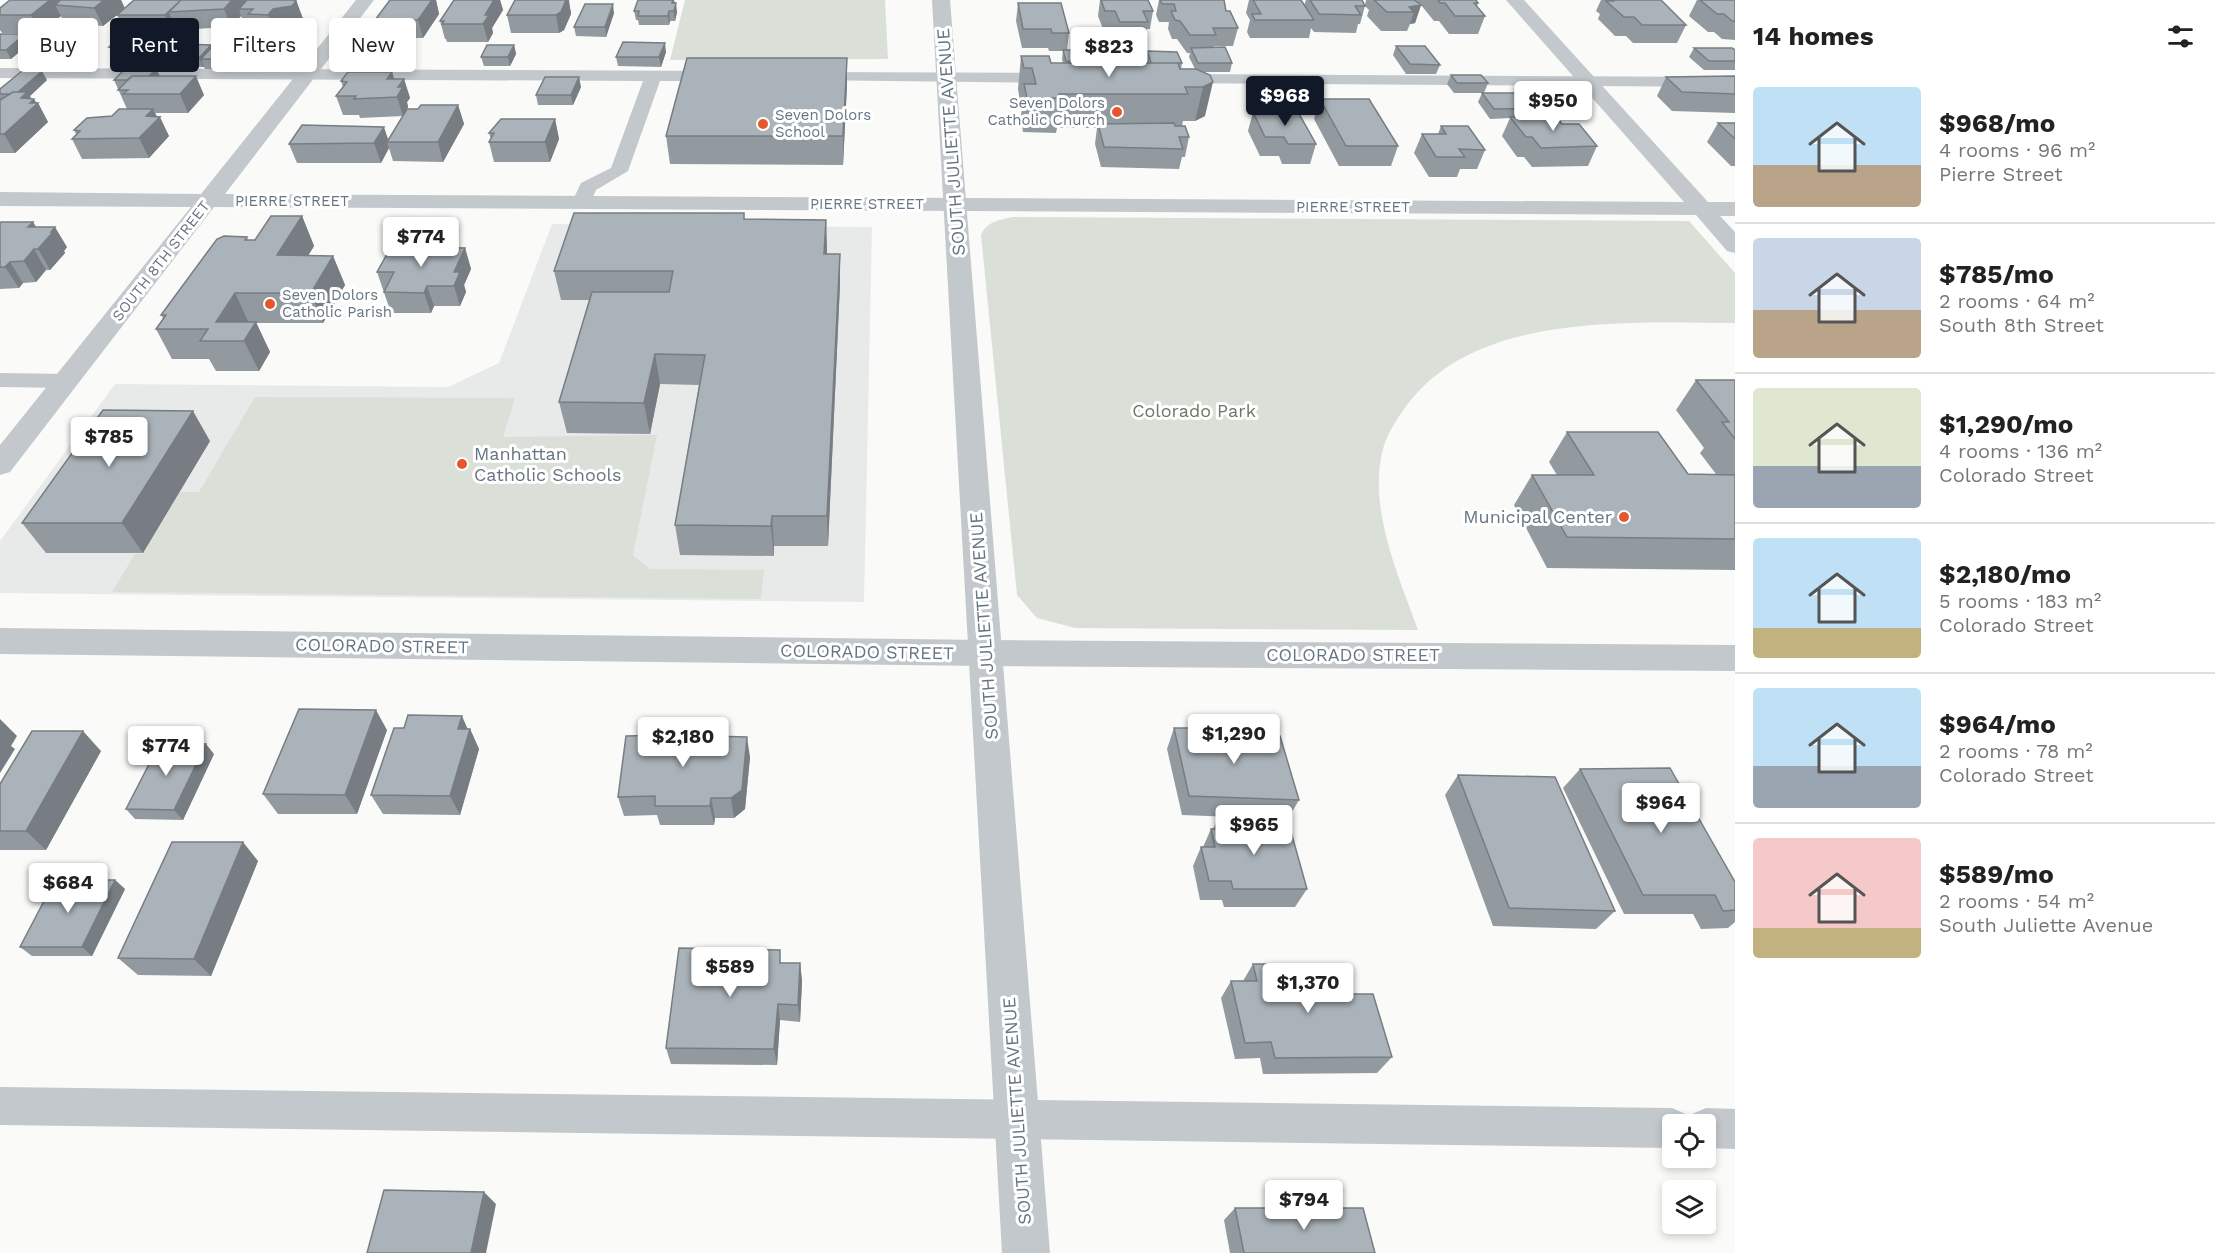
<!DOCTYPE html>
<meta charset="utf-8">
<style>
:root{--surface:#fff;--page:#f2f2f2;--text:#222;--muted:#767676;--line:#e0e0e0;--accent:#111827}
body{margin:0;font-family:"Work Sans",sans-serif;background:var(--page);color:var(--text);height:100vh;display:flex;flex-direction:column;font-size:22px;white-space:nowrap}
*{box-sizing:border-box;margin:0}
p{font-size:20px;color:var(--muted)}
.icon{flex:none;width:33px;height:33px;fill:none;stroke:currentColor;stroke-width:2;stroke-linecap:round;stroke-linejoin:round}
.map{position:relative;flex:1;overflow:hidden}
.sheet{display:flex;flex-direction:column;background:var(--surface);width:480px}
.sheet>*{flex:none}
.hud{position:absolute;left:18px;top:18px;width:570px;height:54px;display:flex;gap:12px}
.controls{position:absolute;left:1662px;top:1114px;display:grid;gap:12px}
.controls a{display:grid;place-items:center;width:54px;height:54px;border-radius:6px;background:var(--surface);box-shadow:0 3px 9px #0003;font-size:30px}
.price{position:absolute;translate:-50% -51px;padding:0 14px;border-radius:6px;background:#fff;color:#222;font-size:20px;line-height:39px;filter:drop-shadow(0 2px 3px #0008)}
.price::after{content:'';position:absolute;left:50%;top:36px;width:18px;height:14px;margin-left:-9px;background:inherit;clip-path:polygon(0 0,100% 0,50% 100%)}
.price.on{background:var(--accent);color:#fff}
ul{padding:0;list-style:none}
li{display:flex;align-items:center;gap:18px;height:150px;padding:0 18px}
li+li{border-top:2px solid var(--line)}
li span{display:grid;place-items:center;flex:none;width:168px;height:120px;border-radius:6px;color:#555}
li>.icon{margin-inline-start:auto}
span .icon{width:72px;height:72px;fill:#fffc;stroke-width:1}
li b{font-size:26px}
h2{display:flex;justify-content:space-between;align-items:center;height:72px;padding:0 18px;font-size:26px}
.tag{padding:0 21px;border-radius:6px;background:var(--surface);box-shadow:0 3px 9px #0003;font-size:21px;line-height:54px}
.tag.on{background:var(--accent);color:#fff}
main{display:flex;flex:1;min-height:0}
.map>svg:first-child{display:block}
.built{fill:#e8e9e9}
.green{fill:#dadfd7}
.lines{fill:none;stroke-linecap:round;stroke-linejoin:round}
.service{fill:#c3c8cc;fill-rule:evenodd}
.minor{fill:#c3c8cc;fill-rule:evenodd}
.tertiary{fill:#c3c8cc;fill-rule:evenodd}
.wall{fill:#929a9f}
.shaded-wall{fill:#777d82}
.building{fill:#aab3b9;stroke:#777d82;stroke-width:1.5}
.poi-dot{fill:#e4572e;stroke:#fff;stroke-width:2}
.labels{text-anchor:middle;stroke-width:6;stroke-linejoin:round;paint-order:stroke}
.far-poi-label{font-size:15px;fill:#657683;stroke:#fff;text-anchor:start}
.far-street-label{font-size:15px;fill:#657683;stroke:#fff}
.street-label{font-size:18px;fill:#657683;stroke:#fff}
.park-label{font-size:18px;fill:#687a64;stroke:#fff}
.poi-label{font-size:18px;fill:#657683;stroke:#fff;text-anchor:start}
</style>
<main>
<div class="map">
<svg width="1735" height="1253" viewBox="0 0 1735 1253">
<rect width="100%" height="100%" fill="#fafaf8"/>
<path class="built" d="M552,224L872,227L864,602L0,593V541L115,384L448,387L499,363Z"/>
<path class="green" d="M685,0H885L888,59L670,60Z
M1013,217L1689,221L1735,273V323C1631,323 1477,311 1407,405C1396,420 1386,435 1382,453C1369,511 1399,577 1418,630L1075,628L1037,618L1017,595L981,235C987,221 1000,220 1013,217Z
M255,397L515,398L503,437L657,435L633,555L650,569L764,570L761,599L112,592L135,554H143L180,492H199Z"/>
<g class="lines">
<path class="service" d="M0,68L721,71L729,76L721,81H660L628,171L596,190L589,206L582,208L572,202L581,183L611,168L643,81L0,78Z
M809,72L1057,73L1065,78L1057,83L803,80L801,77Z
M1172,74L1735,77V87L1166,83L1164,79Z
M0,373L67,374L75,376L79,381L75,386L67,388L0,387Z
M0,1087L1672,1108L1686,1114L1689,1121L1692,1114L1706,1108L1735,1109V1149L1706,1148V1125H1672V1148L0,1125Z"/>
<path class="minor" d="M356,0H374L225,194L1684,202L1506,0H1524L1708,202H1735V216H1720L1735,232V253L1727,251L1696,215L214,207L10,472L0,475V445L191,207L0,206V192L201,194Z
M0,628L985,640L1735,645V671L985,666L0,654Z"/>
<path class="tertiary" d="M932,0H950L1050,1253H1002Z"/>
</g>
<path class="wall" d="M10,0H121L125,8L134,0H296L303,19L299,24L280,27L275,33L255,32L253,27H246L241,16L231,27L176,30L172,21L169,25L121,24L117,15L121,11L103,26L64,23L61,16L41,33H2L0,30V8Z
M390,0H436L439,14L423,38H380L375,20Z
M454,0H500L503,10L492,28L493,33L488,42H447L446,39H445L440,21Z
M638,0H674L677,12L675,21H670L669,25H639L638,20H636L634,11Z
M1100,0H1122L1153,11L1150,29H1147L1145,40H1117L1112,29H1103L1098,16Z
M1159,0H1222L1226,11L1238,28L1233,46H1214V47L1232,63L1230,72H1204L1205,116L1195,121H1183L1182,126L1189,137L1185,157H1182L1179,169L1101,167L1095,144L1097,128H1057L1056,133L1023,132L1021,118L1022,102H1020L1018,89L1021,56L1051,63H1063L1062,59L1063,51H1049L1048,48H1022L1016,21L1018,3L1069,33L1067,50L1106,62V63H1146L1145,61L1147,51L1182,63L1181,69H1195L1189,57L1190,53H1187L1177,39H1172L1168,29L1169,22H1159L1156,15Z
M1249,0H1301L1304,6L1306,0H1362L1365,5L1366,0H1476L1478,3L1477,6L1485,16L1478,34H1449L1439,21H1434L1421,5L1415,23L1410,24L1407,31H1381L1367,16L1369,10L1365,6L1360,24H1358L1356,33L1314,32L1311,28L1309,38H1250L1247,32L1250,20L1246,13Z
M1601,0H1661L1686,25L1677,43H1633L1626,36H1615L1598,19L1600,14L1596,11Z
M1697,0H1735V40L1722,39L1714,32H1708L1689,16Z
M571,10V14L564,30L559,33H511L507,15Z
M614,13L606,37L576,36L574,27Z
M0,34H25L30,43L11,59H0Z
M160,40L144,56H114L109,47Z
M94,44L77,60H42L37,51Z
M245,45L248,54L236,69H205L204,67H172L168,58L212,47Z
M514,45L516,54L510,66H484L481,57Z
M1396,46L1440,65L1436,74H1406L1393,55Z
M1694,48L1735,50V70H1704L1689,57Z
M666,52L661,67L618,66L616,57Z
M392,72L394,79H404L410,98L407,102L408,107L403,116L360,118L359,115H343L336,96L343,87L341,81Z
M1451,75L1488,83L1484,93L1556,108L1551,117L1597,146L1588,166L1532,167L1524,157H1517L1502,136L1510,118L1490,119L1478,102L1482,93H1454L1447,84Z
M160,76L204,95L188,113H155L169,136L149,158L82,159L72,139L76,134L74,130L131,109H127L114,80Z
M1735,76V113L1672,111L1657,96L1666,77Z
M47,80L30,96L31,99L38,103L48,122L15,153H0V89Z
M847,85L843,165L670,164L666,136Z
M581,87L573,105H538L536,95Z
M1320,99L1398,146L1391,166H1339L1314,119Z
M458,105L464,124L443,162L393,161L389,148L381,163H297L289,144L388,140L418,109Z
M1253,112L1316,144L1310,164H1282L1279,156H1260L1248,131Z
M555,119L559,139L550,162H494L489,142L491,139L489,133Z
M1718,123H1735V166H1731L1707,142Z
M1441,126L1485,150L1477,169H1460L1457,177H1429L1414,153L1422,134H1438Z
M302,216L314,246L308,256H333L345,285L323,323H256L270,352L259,371H216L209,359H172L156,329L163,318L161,315L247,237L248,240H255Z
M745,219L826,220L827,254L840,284L828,546H774V556L680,555L675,525L699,385L660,384L650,434L567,433L559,402L589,300H561L554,271Z
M0,223L36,227L67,247L64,251L65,253L50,270H46L36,282L23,283L19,288L0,289Z
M465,248L471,269L464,285L466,292L460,306H434L431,313H391L377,272Z
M1696,380H1735V570L1547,568L1514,505L1532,475H1557L1549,462L1567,432L1688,474H1716L1700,453L1704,448L1676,410Z
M210,441L143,553H46L22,523Z
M1174,728L1242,735L1299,800L1288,819L1182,815L1167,749Z
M468,729H470L479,749L460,815L383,814L371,795Z
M387,730L357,814H278L263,794Z
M710,736L750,757L745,809L734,818H715L714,825H660L657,815L624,816L618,797Z
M101,751L46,850H0V784Z
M214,754L183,820L135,819L126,809Z
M1580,769L1735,882V922L1728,928L1701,929L1693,914H1624L1563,788Z
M1458,775L1615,911L1596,929L1493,926L1445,795Z
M1217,821L1307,889L1295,907H1224L1222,900H1200L1193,866L1201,847H1203L1211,829H1213Z
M258,861L211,976L138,975L118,958Z
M115,880L125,889L92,956H32L20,947Z
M782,963H800L802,981L800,1022L780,1020L777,1065L671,1064L666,1048Z
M1253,964L1338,994L1392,1057L1377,1073L1263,1074L1260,1058L1235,1059L1221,998L1231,981H1243Z
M1235,1208L1375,1253H1230L1224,1220Z"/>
<path class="shaded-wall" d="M50,0H68L55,5L61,16L41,33L31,15Z
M104,0H121L125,9L103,26L94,8Z
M181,0L169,12L172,21L169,25L165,15Z
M232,0H251L239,9L241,16L231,27L224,9Z
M287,0H296L303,19L299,24L280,27L275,33L268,15L273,9Z
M432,0H436L439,14L423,38L418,20Z
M494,0H500L503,10L492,28L493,33L488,42L483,24L485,15Z
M566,0H569L571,14L564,30L559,33L556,15Z
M673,0H674L675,6L676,3L677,12L675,21L672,3Z
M613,4L614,13L606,37L605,27Z
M1421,5L1415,23L1410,24L1414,12L1409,7Z
M669,11L670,21L669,25L668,16Z
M156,31L160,40L144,56L140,47Z
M25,34L30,43L11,59L6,50Z
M90,34L94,44L77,60L72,51Z
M665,43L666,52L661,67L659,57Z
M211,45L215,54L201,59L204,67H203L199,58Z
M245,45L248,54L236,69L232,59Z
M514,45L516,54L510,66L508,57Z
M847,58V85L843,165V136Z
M156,69L161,78L145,80Z
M42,71L47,80L30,96L32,101L34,99L37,104L38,103L48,122L15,153L4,134L16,94Z
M392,72L398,91L387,79Z
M196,76L204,95L188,113L180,94Z
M579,77L581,87L573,105L571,95Z
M404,79L410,98L407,102L408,107L403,116L397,97L398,87Z
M1213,82L1205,116L1195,121L1203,87Z
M458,105L464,124L443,162L438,142Z
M153,109L158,119L160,117L169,136L149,158L139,138L146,116Z
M555,119L559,139L550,162L545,142Z
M384,127L389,142H387L389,148L381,163L374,143Z
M302,216L314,246L290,285L277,255Z
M826,220L827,249L825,284L824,254Z
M33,222L45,241L55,227L67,247L64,251L65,253L50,270L38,249L28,227Z
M465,248L471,269L464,285L466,292L460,306L454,286V272Z
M34,249L46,270L36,282L24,261Z
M840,254V284L828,546L827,516Z
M333,256L345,285L323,323L311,293Z
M10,262L23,283L19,288L5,267Z
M427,286L434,306L431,313L424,293Z
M235,293L249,323L216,322Z
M256,322L270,352L259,371L244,341Z
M655,354L660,384L650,434L644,403Z
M193,411L210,441L143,553L122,523Z
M772,516L774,546V556L771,526Z
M376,710L387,730L357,814L345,795Z
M462,716L469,732L470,729L479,749L460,815L450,796L458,729Z
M0,719L17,736L11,746L15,749L0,773Z
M83,731L101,751L46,850L26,831Z
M747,737L750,757L745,809L734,818L731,798Z
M206,744L214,754L183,820L174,810Z
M711,798L715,818L714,825L710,806Z
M243,842L258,861L211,976L194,959Z
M115,880L125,889L92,956L82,947Z
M800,963L802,981L800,1022L798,1005Z
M778,1004L780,1020L777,1065L774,1049Z
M484,1192L496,1204L486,1253H471Z"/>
<path class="building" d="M10,0H50L31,15H0V8Z
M61,0H104L94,8L55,5Z
M134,0H181L165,15H117Z
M181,0H232L224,9L169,12Z
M247,0H293L296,1L292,6L273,9L268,15L248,14L253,9H239Z
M390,0H432L418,20H375Z
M454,0H494L485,15H489L483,24H442L444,21H440Z
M515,0H566L561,12L556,15H507Z
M638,0H673L672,3H676L674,11H669L668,16H638L639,11H634Z
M1101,0H1148L1153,11H1143L1148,22H1120L1115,11H1105Z
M1160,0H1224L1226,11H1230L1238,28H1213L1216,35H1190L1180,21L1175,20L1171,11H1176L1174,4H1162Z
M1253,0H1301L1314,20H1255L1252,14H1261Z
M1310,0H1362L1365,6H1355L1361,15L1319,14Z
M1374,0H1414L1421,5L1409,7L1414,12H1387Z
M1438,0H1476L1478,3H1474L1485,16H1455L1445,3H1440Z
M1612,0H1661L1686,25H1642L1634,17H1624L1606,1H1613Z
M1700,0H1735V21H1732L1724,14H1717Z
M1018,3H1061L1069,33H1052L1051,29H1023Z
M585,4H613L605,27H574Z
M126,31H156L140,47H109Z
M0,34H25L6,50H0Z
M55,34H90L72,51H37Z
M623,42L665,43L659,57H616Z
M181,44L211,45L199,58H168Z
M214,45H245L232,59H201Z
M487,45H514L508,57H481Z
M1396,46H1425L1440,65L1410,64Z
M1225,47L1232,63H1198L1191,48Z
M1694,48H1732L1735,50V61H1709Z
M1063,50H1103L1106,62L1066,61Z
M1147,51L1177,52L1182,63H1151Z
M1021,56H1049L1051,63H1178L1180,69H1196L1210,75L1213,82L1203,87H1185L1188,94H1059L1060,98H1027L1024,84H1036L1032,68H1024Z
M687,58H847L843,136H666Z
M125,69H156L149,76H132L127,80H114Z
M22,71H42L18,92H13L10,94H0V89Z
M348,72H392L387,79H404L398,87H403L397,97L354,99L356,96H336L347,82L341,81Z
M1451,75H1481L1488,83H1457Z
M132,76H196L180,94H123L128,90H118Z
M1735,76V94L1682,92L1666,77Z
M545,77H579L571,95H536Z
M13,92H27L21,98L34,99L30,103H38L4,134H0V100Z
M1482,93H1534L1544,94L1556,108L1494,109Z
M1320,99H1369L1398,146H1346Z
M421,105H458L438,142H387L407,109H418Z
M119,109H153L146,116L160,117L139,138L72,139L80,131L74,130L87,118L112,116Z
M1253,112H1298L1316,144H1288L1284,137H1265Z
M1510,117H1556L1562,124H1579L1597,146L1541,148L1532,137H1526Z
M501,119H555L545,142H489L494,133H489Z
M1174,123L1175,126H1185L1189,137H1179L1183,149L1104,147L1098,124Z
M1718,123H1735V139Z
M302,125L384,127L374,143L289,144Z
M1441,126H1468L1485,150L1459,149L1465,157H1436L1422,134H1446Z
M574,213H744V219L826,220L824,254H840L827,516H772L771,526L675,525L705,355L655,354L644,403L559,402L592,292H669L673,271H554Z
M271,216H302L277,255L333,256L311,293H235L216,322H256L244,341H200L208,329H156L166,315H161L217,239L224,236L247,237L245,240H255Z
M1,222H33L28,227H55L51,232H53L38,249H34L24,261L10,262L5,267H0V223Z
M391,247L465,248L454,272H460L454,286H427L424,293L384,292L394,272H377Z
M1696,380H1735V439L1722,422H1729Z
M103,410L193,411L122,523H22Z
M1567,432H1658L1688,474L1735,475V539L1567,537L1532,475H1594Z
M299,709L376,710L345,795L263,794Z
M408,715L462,716L458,729H470L450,796L371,795L394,728H404Z
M679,728H702L710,736L747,737L742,790L731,798H711L710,806H655V796L618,797L626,736L670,735Z
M1174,728H1240L1242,735L1280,736L1299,800L1189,796Z
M32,731H83L26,831H0V784Z
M160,743L206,744L174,810L126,809Z
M1670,768L1735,882V910L1723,911L1715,895H1643L1580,769Z
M1458,775L1555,777L1615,911L1509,908Z
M1217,821H1288L1307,889H1233L1231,881H1209L1201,847H1215L1211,829H1219Z
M172,842H243L194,959L118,958Z
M55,880H115L82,947H20Z
M679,948L780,950V963H800L798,1005L778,1004L774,1049L666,1048Z
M1253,964H1329L1338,994H1373L1392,1057L1275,1058L1271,1042L1245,1043L1231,981H1257Z
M384,1190L484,1192L471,1253H367Z
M1235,1208H1363L1375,1253H1244Z"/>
<g class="poi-dot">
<circle cx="1117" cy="112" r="6"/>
<circle cx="763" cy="124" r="6"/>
<circle cx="270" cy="304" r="6"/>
<circle cx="462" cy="464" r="6"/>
<circle cx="1624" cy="517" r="6"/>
</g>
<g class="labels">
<g class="far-poi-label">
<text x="1105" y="108" text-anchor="end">Seven Dolors<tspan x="1105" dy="17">Catholic Church</tspan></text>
<text x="775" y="120">Seven Dolors<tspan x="775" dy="17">School</tspan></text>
<text x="282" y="300">Seven Dolors<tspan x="282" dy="17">Catholic Parish</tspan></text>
</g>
<g class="far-street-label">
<text x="292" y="206">PIERRE STREET</text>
<text x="867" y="209">PIERRE STREET</text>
<text x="1353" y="212">PIERRE STREET</text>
<text transform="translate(161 261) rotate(-52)" y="5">SOUTH 8TH STREET</text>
</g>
<g class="street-label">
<text transform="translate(951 142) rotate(-94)" y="6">SOUTH JULIETTE AVENUE</text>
<text transform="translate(984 626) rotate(-94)" y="6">SOUTH JULIETTE AVENUE</text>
<text transform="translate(382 646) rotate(1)" y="6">COLORADO STREET</text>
<text transform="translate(867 652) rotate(1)" y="6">COLORADO STREET</text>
<text x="1353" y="661">COLORADO STREET</text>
<text transform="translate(1017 1111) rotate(-94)" y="6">SOUTH JULIETTE AVENUE</text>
</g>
<g class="park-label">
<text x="1194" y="417">Colorado Park</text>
</g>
<g class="poi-label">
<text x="474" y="460">Manhattan<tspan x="474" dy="21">Catholic Schools</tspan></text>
<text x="1612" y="523" text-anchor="end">Municipal Center</text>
</g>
</g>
</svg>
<div class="controls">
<a><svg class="icon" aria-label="locate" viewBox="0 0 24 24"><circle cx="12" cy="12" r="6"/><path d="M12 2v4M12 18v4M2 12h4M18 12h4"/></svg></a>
<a><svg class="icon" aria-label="layers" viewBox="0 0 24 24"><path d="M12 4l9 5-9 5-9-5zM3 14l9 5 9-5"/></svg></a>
</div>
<b class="price" style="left:1109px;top:78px">$823</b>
<b class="price on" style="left:1285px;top:127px">$968</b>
<b class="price" style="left:1553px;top:132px">$950</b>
<b class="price" style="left:421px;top:268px">$774</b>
<b class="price" style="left:109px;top:468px">$785</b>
<b class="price" style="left:1234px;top:765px">$1,290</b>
<b class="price" style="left:683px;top:768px">$2,180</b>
<b class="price" style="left:166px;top:777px">$774</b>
<b class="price" style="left:1661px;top:834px">$964</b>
<b class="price" style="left:1254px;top:856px">$965</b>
<b class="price" style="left:68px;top:914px">$684</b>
<b class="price" style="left:730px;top:998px">$589</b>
<b class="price" style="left:1308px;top:1014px">$1,370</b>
<b class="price" style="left:1304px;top:1231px">$794</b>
<div class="hud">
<a class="tag">Buy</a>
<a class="tag on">Rent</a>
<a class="tag">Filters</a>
<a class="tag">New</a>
</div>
</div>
<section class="sheet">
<h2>14 homes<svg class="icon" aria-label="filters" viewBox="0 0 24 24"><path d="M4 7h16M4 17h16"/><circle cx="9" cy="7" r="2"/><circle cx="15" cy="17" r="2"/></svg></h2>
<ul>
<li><span style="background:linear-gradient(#bfe0f5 65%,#b9a48a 0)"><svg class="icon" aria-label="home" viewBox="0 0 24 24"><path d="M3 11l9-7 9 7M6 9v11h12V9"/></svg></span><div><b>$968/mo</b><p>4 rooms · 96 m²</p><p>Pierre Street</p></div></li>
<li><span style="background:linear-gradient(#c9d6e8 60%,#b9a48a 0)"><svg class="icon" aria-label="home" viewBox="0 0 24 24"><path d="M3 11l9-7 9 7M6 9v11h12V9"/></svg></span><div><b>$785/mo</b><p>2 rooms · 64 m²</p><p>South 8th Street</p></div></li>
<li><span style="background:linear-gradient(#dfe7d0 65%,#9aa5b1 0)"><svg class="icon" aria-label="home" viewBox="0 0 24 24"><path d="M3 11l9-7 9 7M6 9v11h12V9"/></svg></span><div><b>$1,290/mo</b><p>4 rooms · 136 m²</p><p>Colorado Street</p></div></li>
<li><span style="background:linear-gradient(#bfe0f5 75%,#c2b280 0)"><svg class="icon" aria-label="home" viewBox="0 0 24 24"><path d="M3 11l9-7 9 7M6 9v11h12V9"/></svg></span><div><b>$2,180/mo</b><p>5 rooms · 183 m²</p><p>Colorado Street</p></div></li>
<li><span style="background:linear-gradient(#bfe0f5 65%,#9aa5b1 0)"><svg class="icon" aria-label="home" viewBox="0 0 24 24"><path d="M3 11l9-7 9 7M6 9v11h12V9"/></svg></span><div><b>$964/mo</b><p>2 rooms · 78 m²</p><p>Colorado Street</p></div></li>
<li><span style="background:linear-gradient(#f6c9c9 75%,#c2b280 0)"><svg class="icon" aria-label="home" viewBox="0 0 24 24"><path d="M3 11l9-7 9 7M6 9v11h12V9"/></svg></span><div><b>$589/mo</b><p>2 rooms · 54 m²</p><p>South Juliette Avenue</p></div></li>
</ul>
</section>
</main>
